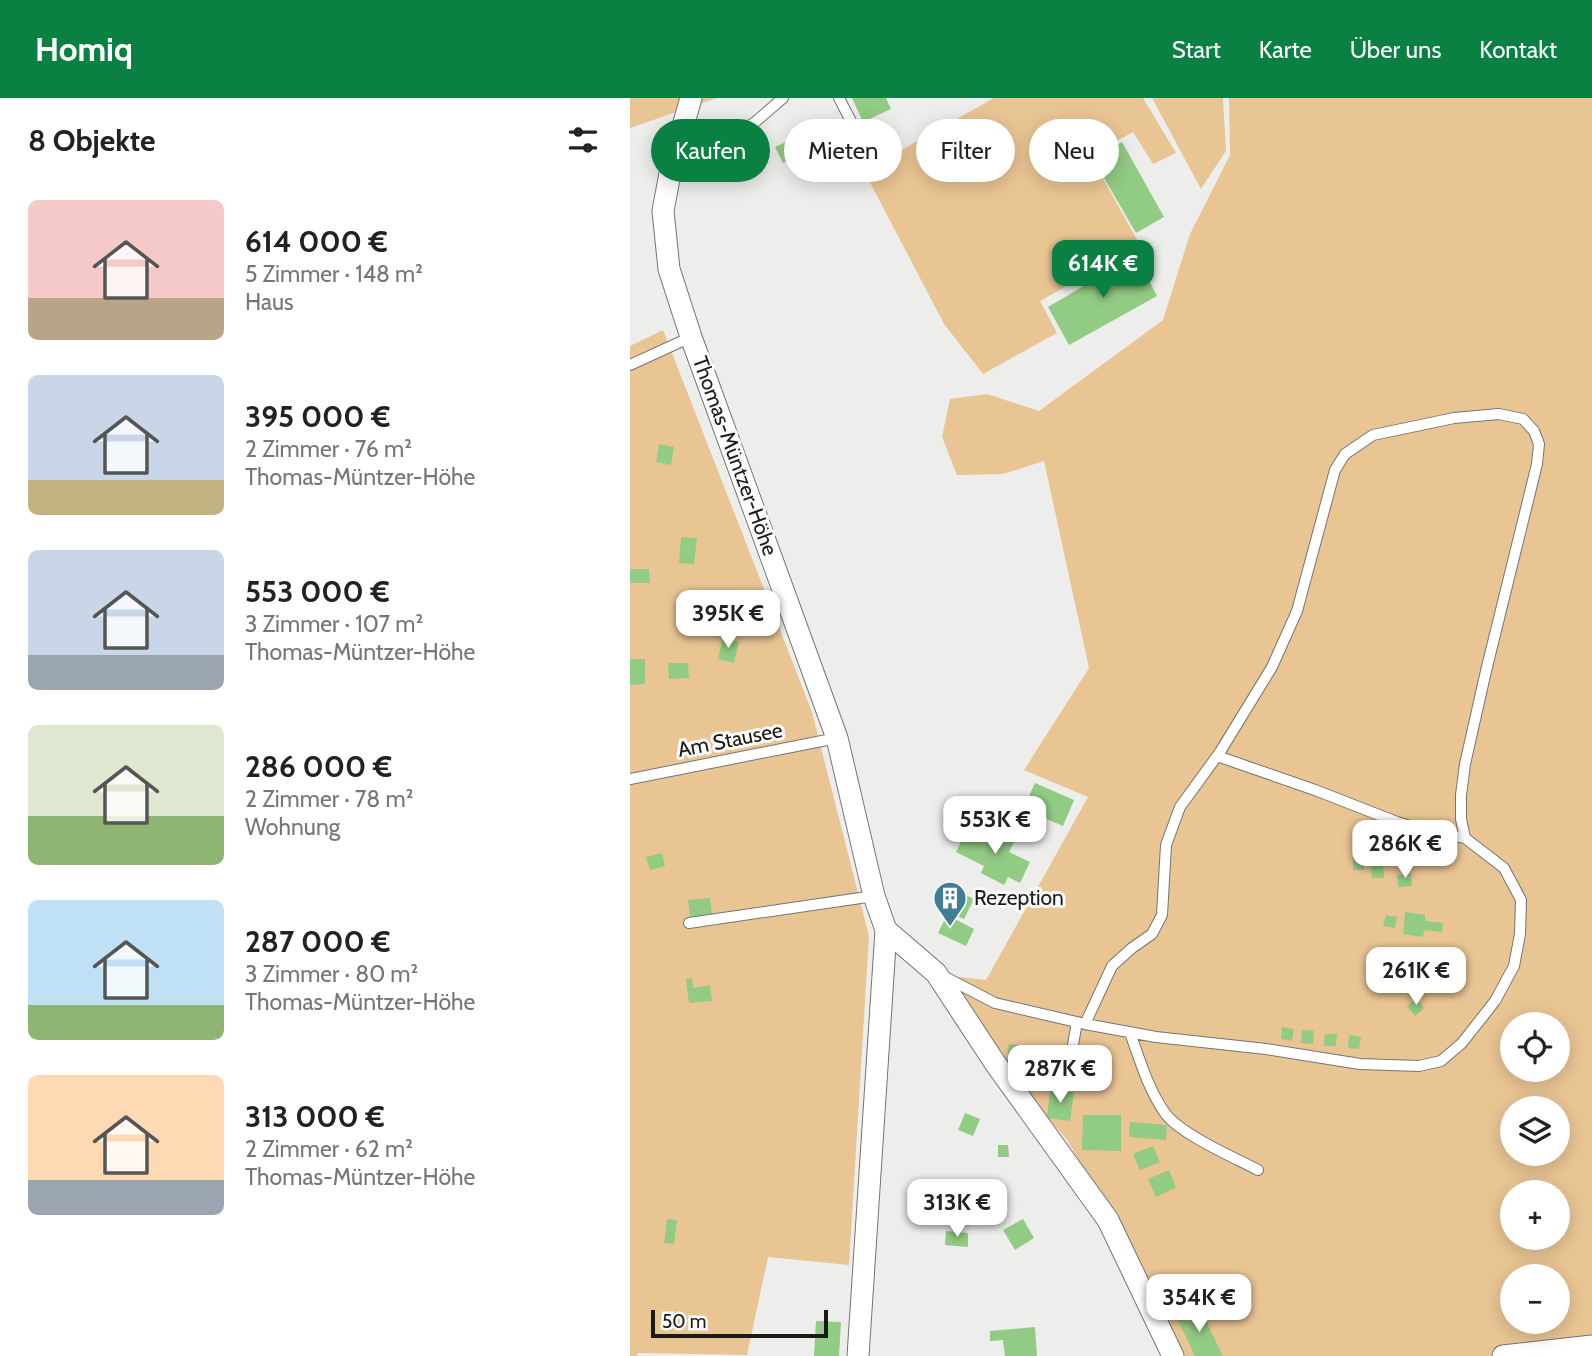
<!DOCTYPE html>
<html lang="de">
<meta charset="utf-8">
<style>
:root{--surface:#fff;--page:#f6f6f6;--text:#222;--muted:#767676;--accent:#0b8043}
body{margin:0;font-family:Cabin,sans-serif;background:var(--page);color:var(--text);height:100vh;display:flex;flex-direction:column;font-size:26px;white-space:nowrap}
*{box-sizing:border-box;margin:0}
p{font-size:23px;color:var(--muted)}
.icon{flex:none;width:38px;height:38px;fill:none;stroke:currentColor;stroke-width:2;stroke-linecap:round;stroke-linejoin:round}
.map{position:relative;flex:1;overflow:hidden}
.details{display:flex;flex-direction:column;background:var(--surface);width:630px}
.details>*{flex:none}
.hud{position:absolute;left:21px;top:21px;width:665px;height:63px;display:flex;gap:14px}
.tools{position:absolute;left:870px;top:914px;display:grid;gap:14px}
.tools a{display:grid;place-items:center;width:70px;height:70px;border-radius:50%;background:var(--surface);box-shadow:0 4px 18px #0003;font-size:35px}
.scale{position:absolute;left:21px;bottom:18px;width:177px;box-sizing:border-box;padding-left:7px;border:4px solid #1a1a19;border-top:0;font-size:19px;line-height:24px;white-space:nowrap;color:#1a1a19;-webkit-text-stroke:5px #fafbf8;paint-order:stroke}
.price{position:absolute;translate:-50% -60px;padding:0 16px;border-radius:14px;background:#fff;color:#222;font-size:23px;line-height:46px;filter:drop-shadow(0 2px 4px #0008)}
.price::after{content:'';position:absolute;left:50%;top:42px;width:21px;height:16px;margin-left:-10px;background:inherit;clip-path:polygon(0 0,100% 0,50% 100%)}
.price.current{background:var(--accent);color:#fff}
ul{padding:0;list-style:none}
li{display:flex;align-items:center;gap:21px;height:175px;padding:0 28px}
li span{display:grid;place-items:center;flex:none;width:196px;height:140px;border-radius:10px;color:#555}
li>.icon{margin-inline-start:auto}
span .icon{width:84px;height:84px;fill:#fffc;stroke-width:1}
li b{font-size:30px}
h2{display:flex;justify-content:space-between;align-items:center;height:84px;padding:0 28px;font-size:30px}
.tag{padding:0 24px;border-radius:32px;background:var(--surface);box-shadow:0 4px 18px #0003;font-size:24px;line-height:63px}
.tag.current{background:var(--accent);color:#fff}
header{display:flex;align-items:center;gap:42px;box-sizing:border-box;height:98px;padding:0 35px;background:var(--accent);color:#fff}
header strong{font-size:33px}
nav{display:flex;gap:38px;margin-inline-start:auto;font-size:24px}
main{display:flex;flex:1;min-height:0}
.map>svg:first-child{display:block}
.green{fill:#eac594;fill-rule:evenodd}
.building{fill:#92cb83}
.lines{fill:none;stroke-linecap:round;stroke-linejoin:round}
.service-casing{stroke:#747572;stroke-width:12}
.minor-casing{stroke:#747572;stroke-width:23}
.service{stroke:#fff;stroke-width:10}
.minor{stroke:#fff;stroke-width:21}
.labels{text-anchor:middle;stroke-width:6;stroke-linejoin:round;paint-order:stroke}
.street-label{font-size:21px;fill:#1a1a19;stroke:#fafbf8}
.poi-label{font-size:21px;fill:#1a1a19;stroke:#fafbf8;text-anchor:start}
</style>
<header>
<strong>Homiq</strong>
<nav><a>Start</a><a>Karte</a><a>Über uns</a><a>Kontakt</a></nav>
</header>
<main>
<section class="details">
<h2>8 Objekte<svg class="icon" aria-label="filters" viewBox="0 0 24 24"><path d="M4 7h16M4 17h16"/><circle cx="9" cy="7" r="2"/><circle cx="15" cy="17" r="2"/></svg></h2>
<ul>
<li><span style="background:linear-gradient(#f6c9c9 70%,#b9a48a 0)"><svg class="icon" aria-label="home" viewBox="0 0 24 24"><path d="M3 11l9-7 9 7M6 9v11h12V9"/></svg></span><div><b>614 000 €</b><p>5 Zimmer · 148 m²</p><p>Haus</p></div></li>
<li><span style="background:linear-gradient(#c9d6e8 75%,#c2b280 0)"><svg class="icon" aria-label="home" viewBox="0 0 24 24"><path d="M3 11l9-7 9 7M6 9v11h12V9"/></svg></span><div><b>395 000 €</b><p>2 Zimmer · 76 m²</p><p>Thomas-Müntzer-Höhe</p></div></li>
<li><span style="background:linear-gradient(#c9d6e8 75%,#9aa5b1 0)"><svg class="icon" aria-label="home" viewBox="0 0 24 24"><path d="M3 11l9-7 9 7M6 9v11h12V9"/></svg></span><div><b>553 000 €</b><p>3 Zimmer · 107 m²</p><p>Thomas-Müntzer-Höhe</p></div></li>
<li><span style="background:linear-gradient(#dfe7d0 65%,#8fb573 0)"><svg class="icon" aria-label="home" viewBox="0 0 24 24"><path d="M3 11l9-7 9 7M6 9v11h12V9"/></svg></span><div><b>286 000 €</b><p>2 Zimmer · 78 m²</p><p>Wohnung</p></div></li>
<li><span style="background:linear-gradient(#bfe0f5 75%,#8fb573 0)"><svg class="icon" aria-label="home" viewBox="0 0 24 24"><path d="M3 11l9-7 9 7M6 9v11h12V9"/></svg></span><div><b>287 000 €</b><p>3 Zimmer · 80 m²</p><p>Thomas-Müntzer-Höhe</p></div></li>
<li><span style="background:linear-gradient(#ffd9b3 75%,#9aa5b1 0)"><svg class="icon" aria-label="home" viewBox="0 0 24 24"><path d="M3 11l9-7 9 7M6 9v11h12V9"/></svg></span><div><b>313 000 €</b><p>2 Zimmer · 62 m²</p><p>Thomas-Müntzer-Höhe</p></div></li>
</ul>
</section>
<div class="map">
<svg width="962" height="1258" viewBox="0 0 962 1258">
<rect width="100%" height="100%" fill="#edeeeb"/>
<path class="green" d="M0,0H87L0,30Z
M364,0H513L546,55L523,66L503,34L460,57L510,147L410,203L427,235L353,276L314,226L233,71L275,50Z
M522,0H593L596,53L571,91Z
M599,0H962V1258H551L506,1157L437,1042L357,947L312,877L356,882L458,699L394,672L459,570L414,363L373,376L327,377L312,339L320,301L357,296L409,313L533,222L560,136L600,57ZM882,926H928V971H882ZM882,1010H928V1055H882ZM882,1094H928V1139H882ZM882,1178H928V1223H882Z
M33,232L182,614L239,838L219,1167L138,1159L117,1257L8,1255L7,1258H0V248Z"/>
<path class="building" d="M222,0H256L261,11L233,24Z
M188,29L204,63L185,71L177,54L153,65L145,49Z
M492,44L534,119L506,135L463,61Z
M506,157L527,198L439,247L418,209Z
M29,346L44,349L41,367L26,364Z
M51,439L67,440L64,466L49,465Z
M0,471H19L20,485H0Z
M93,540L109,544L104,565L88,561Z
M0,561H15V586L0,587Z
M38,565H58L59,580L39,581Z
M405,685L444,702L433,728L393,711Z
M366,731L386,740L379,754L400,764L390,785L378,779L374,787L351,775L354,768L326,754L336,733L359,744Z
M32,755L35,768L20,772L16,759Z
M723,759L735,760L734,772H723Z
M753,767L754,780H742L741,768Z
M781,776L782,788L768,789L767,777Z
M325,792L344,801L334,821L316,813Z
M80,800L82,817L60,819L58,802Z
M775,814L795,817V823L813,825L812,834L794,832L793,839L773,836Z
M317,817L344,831L336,848L308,835Z
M756,817L767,819L765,830L753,828Z
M754,868L763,875L756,885L747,878Z
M62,880L63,890L80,887L82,903L59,905L56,881Z
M787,901L794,910L785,918L777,908Z
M652,929L664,931L662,943L651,941Z
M672,932L684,933L683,946L671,945Z
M695,936H707L706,948H694Z
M719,937L731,939L729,951L718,950Z
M379,946L422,951L419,977L376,972Z
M420,992L444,994L440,1023L417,1020Z
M335,1015L350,1021L343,1038L328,1032Z
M453,1017H491V1053L452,1052Z
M500,1024L537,1027L536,1042L499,1039Z
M368,1047H378L379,1059H368Z
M523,1048L530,1064L510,1072L503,1056Z
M539,1072L546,1090L526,1099L518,1081Z
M37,1121L47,1122L44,1146L34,1145Z
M393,1121L404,1140L385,1152L373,1132Z
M316,1133L338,1135V1149L315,1147Z
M569,1209L593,1258H565L547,1220Z
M186,1223L211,1224L209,1258H184Z
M405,1229L407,1258H375L373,1242L360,1243V1233Z"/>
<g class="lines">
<defs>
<path id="service" d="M209,0L225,31
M43,69L124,25L153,0
M0,267L61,239
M587,658L685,692L767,724L796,733L835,740
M0,681L207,640
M59,825L244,798
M313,878L365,905L455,926L482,868L502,850L522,836L532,817L536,747L550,709L590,654L642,569L667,513L705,372L715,356L743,337L824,320L869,316L893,321L904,333L909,346L907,366L856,573L835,666L831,697V721L835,740L874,770L891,802L890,836L884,868L865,903L832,945L811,963L789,968L730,966L636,951L526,939L455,926
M500,935C510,962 518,991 535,1015C550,1036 603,1059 628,1072
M438,975L447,924"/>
<path id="minor" d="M61,0L41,70L33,113L39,171L61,239L207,640L244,798L256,832L306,875L365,965L478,1122L543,1258
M228,1258L256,832
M873,1258L962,1248"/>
</defs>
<use href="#service" class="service-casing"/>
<use href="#minor" class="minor-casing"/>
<use href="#service" class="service"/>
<use href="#minor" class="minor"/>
</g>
<defs>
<symbol id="building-pin" viewBox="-11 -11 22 30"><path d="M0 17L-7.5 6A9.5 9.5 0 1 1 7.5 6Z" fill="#417d95" stroke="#fafbf8"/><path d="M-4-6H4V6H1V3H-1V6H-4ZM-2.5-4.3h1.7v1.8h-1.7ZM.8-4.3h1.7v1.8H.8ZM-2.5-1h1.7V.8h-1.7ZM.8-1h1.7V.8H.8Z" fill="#fff"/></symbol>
</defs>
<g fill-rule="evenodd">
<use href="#building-pin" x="301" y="781" width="38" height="52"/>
</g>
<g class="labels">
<g class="street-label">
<text transform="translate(105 358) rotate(70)" y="7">Thomas-Müntzer-Höhe</text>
<text transform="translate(100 642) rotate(-11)" y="7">Am Stausee</text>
</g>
<g class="poi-label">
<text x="344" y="807">Rezeption</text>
</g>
</g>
</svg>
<div class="tools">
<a><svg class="icon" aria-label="locate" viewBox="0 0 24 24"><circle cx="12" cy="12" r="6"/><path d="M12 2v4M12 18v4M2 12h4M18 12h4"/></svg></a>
<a><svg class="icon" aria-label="layers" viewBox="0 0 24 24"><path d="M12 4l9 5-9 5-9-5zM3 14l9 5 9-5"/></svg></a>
<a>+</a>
<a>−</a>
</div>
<div class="scale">50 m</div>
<b class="price current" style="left:473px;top:202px">614K €</b>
<b class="price" style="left:98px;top:552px">395K €</b>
<b class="price" style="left:365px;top:758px">553K €</b>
<b class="price" style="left:775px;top:782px">286K €</b>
<b class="price" style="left:786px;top:909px">261K €</b>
<b class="price" style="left:430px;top:1007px">287K €</b>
<b class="price" style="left:327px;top:1141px">313K €</b>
<b class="price" style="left:569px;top:1236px">354K €</b>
<div class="hud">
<a class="tag current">Kaufen</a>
<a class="tag">Mieten</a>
<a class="tag">Filter</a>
<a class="tag">Neu</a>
</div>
</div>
</main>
